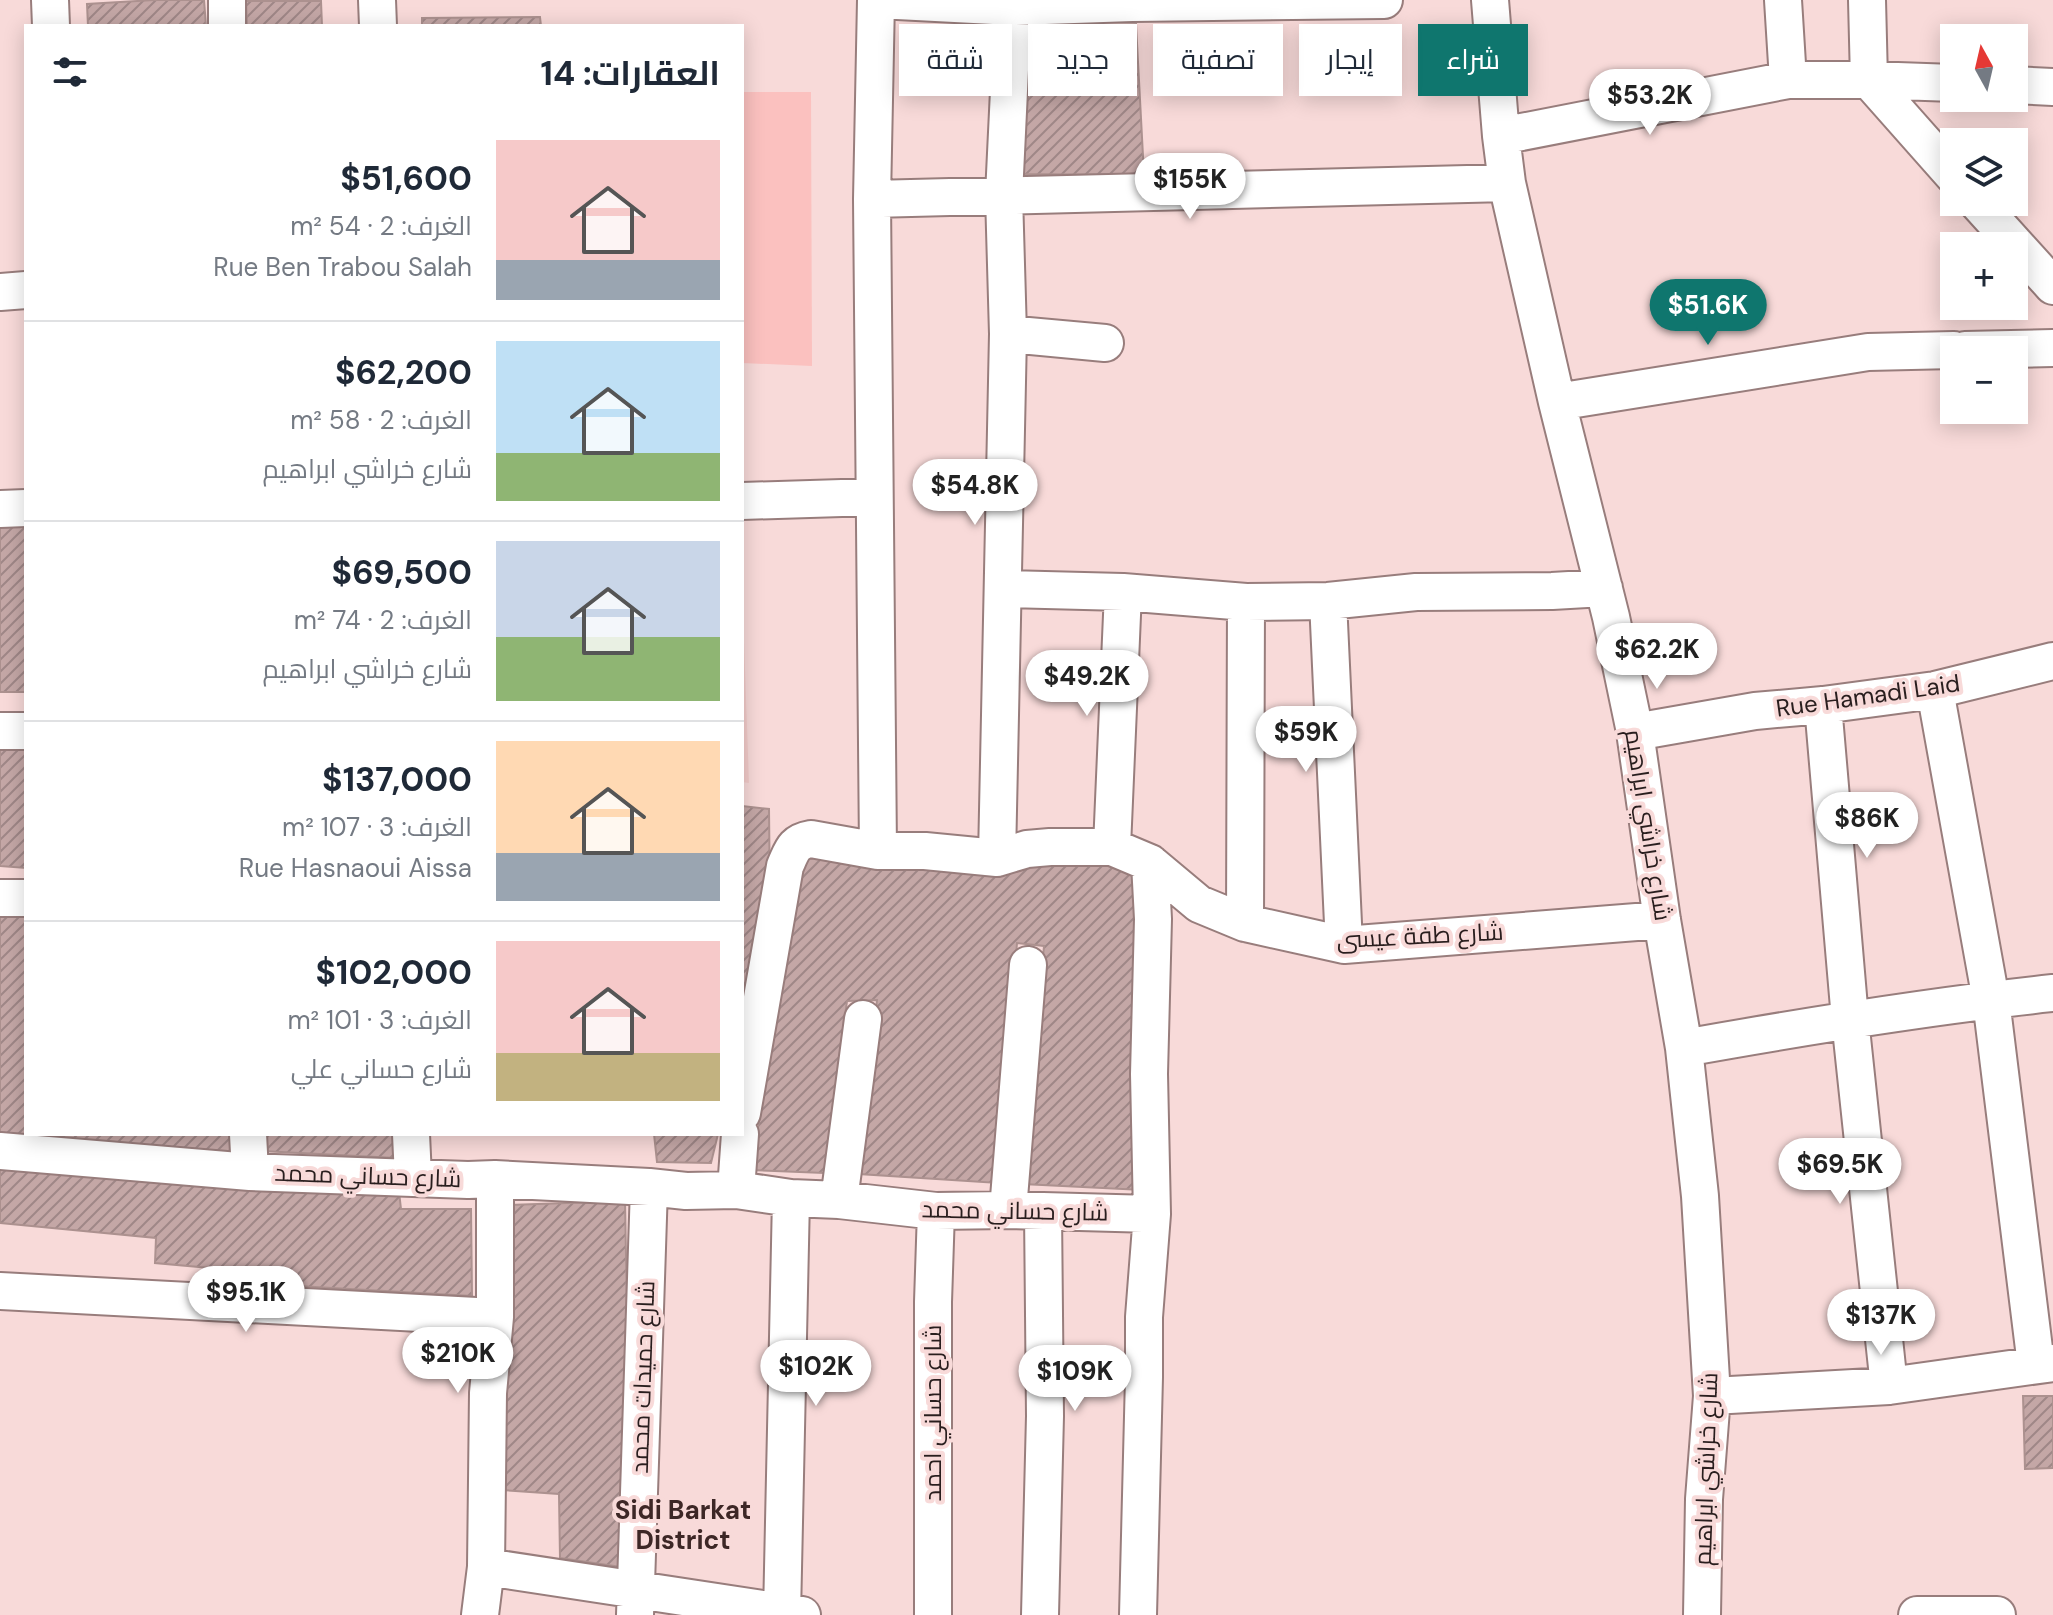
<!DOCTYPE html>
<html lang="ar">
<meta charset="utf-8">
<style>
:root{--surface:#fff;--page:#f2f2f3;--text:#1f2937;--muted:#747a83;--line:#e0e1e3;--accent:#0f766e}
body{margin:0;font-family:"DM Sans",Cairo,sans-serif;background:var(--page);color:var(--text);direction:rtl;height:100vh;display:flex;flex-direction:column;font-size:30px;white-space:nowrap}
*{box-sizing:border-box;margin:0}
p{font-size:26px;color:var(--muted)}
.icon{flex:none;width:44px;height:44px;fill:none;stroke:currentColor;stroke-width:2;stroke-linecap:round;stroke-linejoin:round}
.map{position:relative;flex:1;overflow:hidden;direction:ltr}
.details{position:absolute;left:24px;top:24px;width:720px;height:1112px;display:flex;flex-direction:column;background:var(--surface);border-radius:0px;box-shadow:0 4px 20px #0003;direction:rtl}
.details>*{flex:none}
.banner{position:absolute;left:768px;top:24px;width:760px;height:72px;direction:rtl;display:flex;gap:16px}
.needle{width:52px;rotate:352deg}
.buttons{position:absolute;left:1940px;top:24px;display:grid;gap:16px}
.buttons a{display:grid;place-items:center;width:88px;height:88px;border-radius:0px;background:var(--surface);box-shadow:0 4px 20px #0003;font-size:40px}
.price{position:absolute;translate:-50% -68px;padding:0 18px;border-radius:28px;background:#fff;color:#222;font-size:26px;line-height:52px;filter:drop-shadow(0 2px 4px #0008)}
.price::after{content:'';position:absolute;left:50%;top:48px;width:24px;height:18px;margin-left:-12px;background:inherit;clip-path:polygon(0 0,100% 0,50% 100%)}
.price.active{background:var(--accent);color:#fff}
ul{padding:0;list-style:none}
li{display:flex;align-items:center;gap:24px;height:200px;padding:0 24px}
li+li{border-top:2px solid var(--line)}
li span{display:grid;place-items:center;flex:none;width:224px;height:160px;border-radius:0px;color:#555}
li>.icon{margin-inline-start:auto}
span .icon{width:96px;height:96px;fill:#fffc;stroke-width:1}
li b{font-size:34px}
h2{display:flex;justify-content:space-between;align-items:center;height:96px;padding:0 24px;font-size:34px}
.tag{padding:0 28px;border-radius:0px;background:var(--surface);box-shadow:0 4px 20px #0003;font-size:28px;line-height:72px}
.tag.active{background:var(--accent);color:#fff}
.map>svg:first-child{display:block}
.built{fill:#f3ccca}
.grass{fill:#fbc1bf}
.building{fill:url(#building-hatch);stroke:#ac918f;stroke-width:2}
.lines{fill:none;stroke-linecap:round;stroke-linejoin:round}
.minor-casing{stroke:#987d7c;stroke-width:40}
.minor{stroke:#fff;stroke-width:36}
.labels{text-anchor:middle;stroke-width:8;stroke-linejoin:round;paint-order:stroke}
.street-label{font-size:24px;fill:#291e1e;stroke:#f8dad9}
.neighbourhood-label{font-size:26px;font-weight:bold;fill:#3d2726;stroke:#f8dad9}
</style>
<div class="map">
<svg width="2053" height="1615" viewBox="0 0 2053 1615">
<defs>
<pattern id="building-hatch" width="6" height="6" patternUnits="userSpaceOnUse" patternTransform="scale(2)"><rect width="6" height="6" fill="#c4a7a6"/><path d="M-1 1l2-2M0 6l6-6M5 7l2-2" fill="none" stroke="#9f8787"/></pattern>
</defs>
<rect width="100%" height="100%" fill="#f8dad9"/>
<path class="built" d="M742,585L749,783L742,782Z"/>
<path class="grass" d="M742,92H811L812,366L742,363Z"/>
<path class="building" d="M154,0H204L206,26H88L87,4Z
M246,1H321L322,26H247Z
M540,17L541,26H422V18Z
M1136,24L1144,175L1016,174L1014,28Z
M0,518L26,519V692H0Z
M0,745H26V868L0,866Z
M742,806L769,809L770,903L742,1027Z
M796,850L1146,864L1142,1190L1023,1184L1044,946L1017,943L998,1183L859,1174L877,1000L847,1001L824,1173L751,1170L788,945Z
M0,906L26,907V1134H236V1152L0,1137Z
M263,1134H394L396,1158L262,1151Z
M654,1134H718L711,1163L657,1162Z
M0,1161L398,1183L401,1209H471L472,1296L212,1281L210,1268L155,1263L156,1238L0,1223Z
M625,1201L628,1362L621,1567L560,1558L559,1494L502,1490L509,1205Z
M2023,1396H2053V1468L2025,1469Z"/>
<g class="lines">
<defs>
<path id="minor" d="M50,0L51,26
M227,0V26
M377,0L378,26
M876,0L872,199L878,851
M878,0L1013,7L1132,3L1384,0
M1490,0L1501,136L1507,183L1557,402L1611,617L1635,732L1662,920L1684,1048L1700,1196L1712,1396L1704,1499L1702,1615
M1783,0L1788,80
M1867,0L1869,80L1954,176
M2014,85L2053,87
M1501,136L1788,80H1869L1954,83
M872,199L1507,183
M1977,202L2053,286
M0,292L26,290
M1008,334L1105,343
M1965,350L2053,348
M1557,402L1868,352L1954,350
M742,501L874,497
M0,509L26,508
M1004,589L1123,592L1246,602L1328,601L1416,592L1552,591L1604,588
M1328,601L1344,945
M1935,690L1991,1000L2036,1365
M1823,705L1850,1019L1889,1386
M0,731H26
M1635,732L1755,711L1823,705L1935,690L2053,661
M1112,847L1123,592
M997,858L1008,334L1004,195L1013,7
M0,898H26
M1245,923L1246,602
M1684,1048C1807,1026 1929,1006 2053,993
M742,1113L785,866C792,851 793,842 811,839L878,851H925L997,858L1027,849L1050,847H1112L1150,863L1199,904L1245,923L1344,945L1662,920
M248,1134L250,1172
M411,1134L413,1177
M0,1151L250,1172L468,1180L495,1179L649,1187L686,1191L736,1190L791,1198L839,1200L936,1211L1008,1210L1152,1214
M736,1190L740,1134
M839,1200L863,1019
M1008,1210L1028,965
M0,1291L495,1317
M1712,1396L1889,1386L2053,1363
M486,1567L802,1615
M480,1615L486,1567L488,1393L495,1317V1179
M635,1615L649,1187
M782,1615L791,1198
M933,1615V1302L936,1211
M1040,1615L1045,1416L1043,1211
M1138,1615L1144,1377V1317L1152,1214L1149,1074L1153,919L1150,863
M1917,1615H1997"/>
</defs>
<use href="#minor" class="minor-casing"/>
<use href="#minor" class="minor"/>
</g>
<g class="labels">
<g class="street-label">
<text transform="translate(1868 696) rotate(-8)" y="8">Rue Hamadi Laid</text>
<text transform="translate(1648 825) rotate(81)" y="8">شارع خراشي ابراهيم</text>
<text transform="translate(1420 936) rotate(-3)" y="8">شارع طفة عيسى</text>
<text transform="translate(368 1176) rotate(2)" y="8">شارع حساني محمد</text>
<text transform="translate(1015 1211) rotate(1)" y="8">شارع حساني محمد</text>
<text transform="translate(643 1377) rotate(-88)" y="8">شارع حميدات محمد</text>
<text transform="translate(933 1413) rotate(-90)" y="8">شارع حساني احمد</text>
<text transform="translate(1706 1469) rotate(-88)" y="8">شارع خراشي ابراهيم</text>
</g>
<g class="neighbourhood-label">
<text x="683" y="1519">Sidi Barkat<tspan x="683" dy="30">District</tspan></text>
</g>
</g>
</svg>
<div class="buttons">
<a><svg class="needle" viewBox="-14 -14 28 28"><path d="M0-13l5 13h-10z" fill="#e53935"/><path d="M0 13l5-13h-10z" fill="#747a83"/></svg></a>
<a><svg class="icon" aria-label="layers" viewBox="0 0 24 24"><path d="M12 4l9 5-9 5-9-5zM3 14l9 5 9-5"/></svg></a>
<a>+</a>
<a>−</a>
</div>
<b class="price" style="left:1650px;top:137px">$53.2K</b>
<b class="price" style="left:1190px;top:221px">$155K</b>
<b class="price active" style="left:1708px;top:347px">$51.6K</b>
<b class="price" style="left:975px;top:527px">$54.8K</b>
<b class="price" style="left:1657px;top:691px">$62.2K</b>
<b class="price" style="left:1087px;top:718px">$49.2K</b>
<b class="price" style="left:1306px;top:774px">$59K</b>
<b class="price" style="left:1867px;top:860px">$86K</b>
<b class="price" style="left:1840px;top:1206px">$69.5K</b>
<b class="price" style="left:246px;top:1334px">$95.1K</b>
<b class="price" style="left:1881px;top:1357px">$137K</b>
<b class="price" style="left:458px;top:1395px">$210K</b>
<b class="price" style="left:816px;top:1408px">$102K</b>
<b class="price" style="left:1075px;top:1413px">$109K</b>
<div class="banner">
<a class="tag active">شراء</a>
<a class="tag">إيجار</a>
<a class="tag">تصفية</a>
<a class="tag">جديد</a>
<a class="tag">شقة</a>
</div>
<section class="details">
<h2>العقارات: 14<svg class="icon" aria-label="filters" viewBox="0 0 24 24"><path d="M4 7h16M4 17h16"/><circle cx="9" cy="7" r="2"/><circle cx="15" cy="17" r="2"/></svg></h2>
<ul>
<li><span style="background:linear-gradient(#f6c9c9 75%,#9aa5b1 0)"><svg class="icon" aria-label="home" viewBox="0 0 24 24"><path d="M3 11l9-7 9 7M6 9v11h12V9"/></svg></span><div><b>$51,600</b><p>الغرف: 2 · 54 m²</p><p>Rue Ben Trabou Salah</p></div></li>
<li><span style="background:linear-gradient(#bfe0f5 70%,#8fb573 0)"><svg class="icon" aria-label="home" viewBox="0 0 24 24"><path d="M3 11l9-7 9 7M6 9v11h12V9"/></svg></span><div><b>$62,200</b><p>الغرف: 2 · 58 m²</p><p>شارع خراشي ابراهيم</p></div></li>
<li><span style="background:linear-gradient(#c9d6e8 60%,#8fb573 0)"><svg class="icon" aria-label="home" viewBox="0 0 24 24"><path d="M3 11l9-7 9 7M6 9v11h12V9"/></svg></span><div><b>$69,500</b><p>الغرف: 2 · 74 m²</p><p>شارع خراشي ابراهيم</p></div></li>
<li><span style="background:linear-gradient(#ffd9b3 70%,#9aa5b1 0)"><svg class="icon" aria-label="home" viewBox="0 0 24 24"><path d="M3 11l9-7 9 7M6 9v11h12V9"/></svg></span><div><b>$137,000</b><p>الغرف: 3 · 107 m²</p><p>Rue Hasnaoui Aissa</p></div></li>
<li><span style="background:linear-gradient(#f6c9c9 70%,#c2b280 0)"><svg class="icon" aria-label="home" viewBox="0 0 24 24"><path d="M3 11l9-7 9 7M6 9v11h12V9"/></svg></span><div><b>$102,000</b><p>الغرف: 3 · 101 m²</p><p>شارع حساني علي</p></div></li>
</ul>
</section>
</div>
